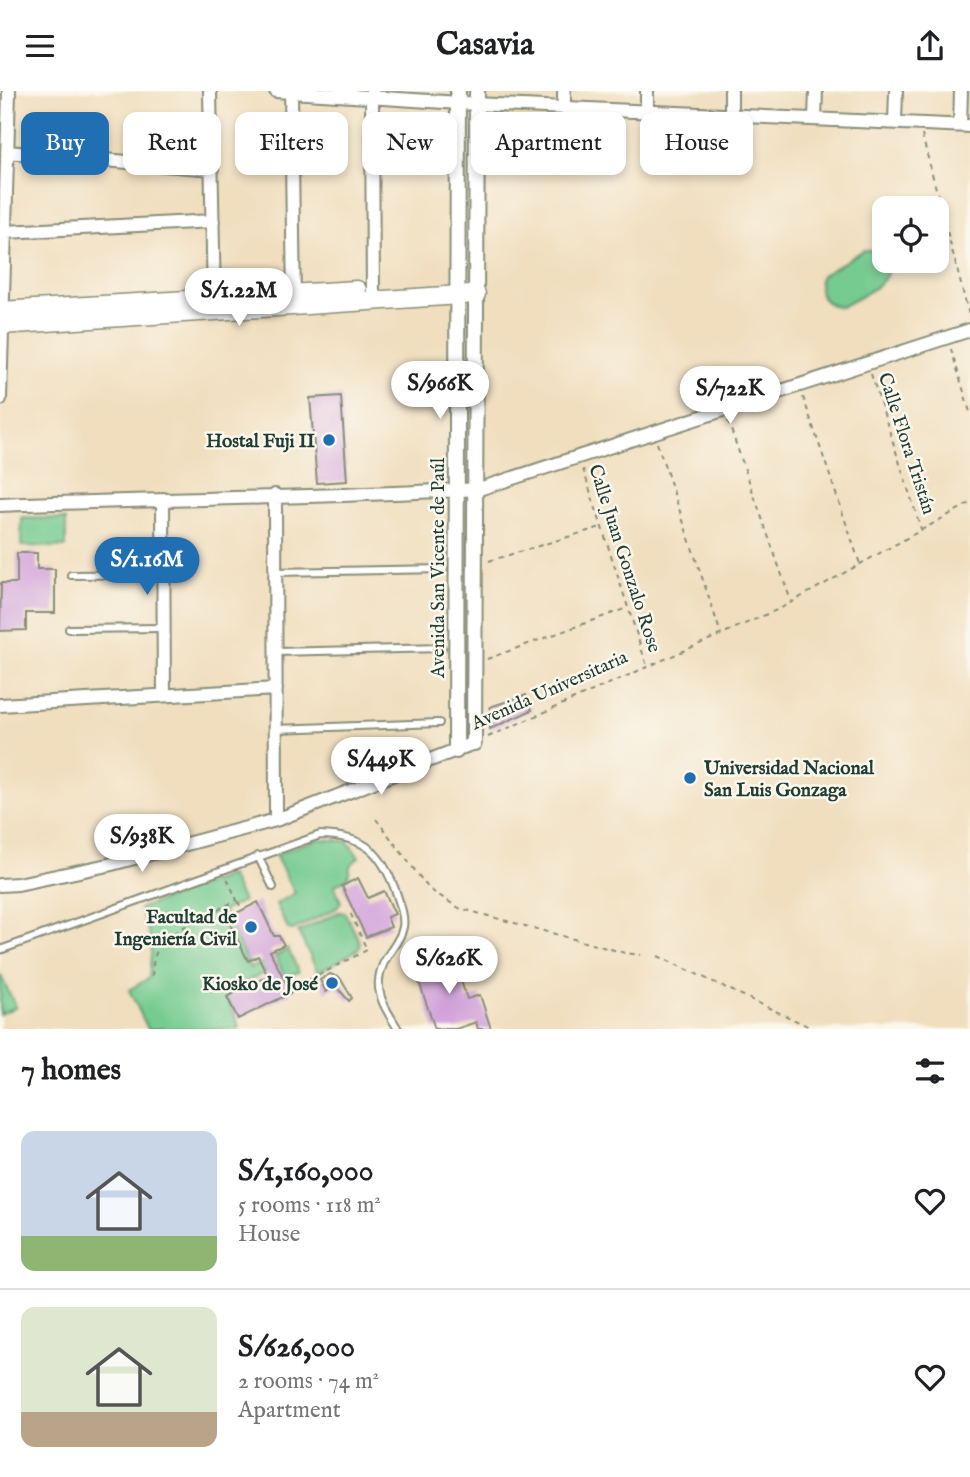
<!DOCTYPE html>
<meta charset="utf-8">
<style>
:root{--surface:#fff;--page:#f6f6f6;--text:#202124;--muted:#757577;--line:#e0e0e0;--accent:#1f6fb2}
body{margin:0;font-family:"IM FELL English",serif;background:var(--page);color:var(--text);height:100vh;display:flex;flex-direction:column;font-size:26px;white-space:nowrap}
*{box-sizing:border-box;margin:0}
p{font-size:23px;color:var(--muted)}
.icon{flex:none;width:38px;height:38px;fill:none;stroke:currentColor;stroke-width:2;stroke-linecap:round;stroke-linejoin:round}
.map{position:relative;height:938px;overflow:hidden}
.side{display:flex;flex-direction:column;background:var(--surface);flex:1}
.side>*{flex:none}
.guide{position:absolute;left:21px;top:21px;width:929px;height:63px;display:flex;gap:14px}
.buttons{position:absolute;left:872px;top:105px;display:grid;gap:14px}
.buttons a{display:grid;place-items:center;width:77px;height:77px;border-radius:14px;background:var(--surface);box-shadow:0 4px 10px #0003;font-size:35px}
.price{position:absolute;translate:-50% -60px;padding:0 16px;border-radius:24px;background:#fff;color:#222;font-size:23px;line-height:46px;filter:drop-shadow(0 2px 4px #0008)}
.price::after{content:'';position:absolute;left:50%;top:42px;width:21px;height:16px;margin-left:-10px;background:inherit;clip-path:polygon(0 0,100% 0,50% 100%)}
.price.active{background:var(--accent);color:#fff}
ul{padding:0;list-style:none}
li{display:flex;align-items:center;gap:21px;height:175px;padding:0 21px}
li+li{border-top:2px solid var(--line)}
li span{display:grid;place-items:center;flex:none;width:196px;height:140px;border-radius:14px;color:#555}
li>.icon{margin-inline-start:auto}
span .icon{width:84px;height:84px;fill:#fffc;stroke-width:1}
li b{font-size:30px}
h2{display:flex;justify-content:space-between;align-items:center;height:84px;padding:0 21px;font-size:30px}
.chip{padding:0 24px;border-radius:14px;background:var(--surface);box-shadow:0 4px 10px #0003;font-size:24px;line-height:63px}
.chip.active{background:var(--accent);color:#fff}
header{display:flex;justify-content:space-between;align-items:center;height:91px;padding:0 21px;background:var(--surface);font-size:32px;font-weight:700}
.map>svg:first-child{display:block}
.green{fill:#76cb90;stroke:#4a8462;stroke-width:2}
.building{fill:#d1a2da}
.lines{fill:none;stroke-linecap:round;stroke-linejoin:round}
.service-casing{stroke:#888e79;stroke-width:10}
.minor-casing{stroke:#888e79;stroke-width:16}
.tertiary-casing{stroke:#888e79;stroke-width:18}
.secondary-casing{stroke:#888e79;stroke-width:21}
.path{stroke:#888e79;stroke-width:2;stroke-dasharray:5 5;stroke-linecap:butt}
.service{stroke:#fff;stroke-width:6}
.minor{stroke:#fff;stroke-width:12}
.tertiary{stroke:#fff;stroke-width:14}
.secondary{stroke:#fff;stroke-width:18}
.poi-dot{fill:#1f6fb2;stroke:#fbf7ec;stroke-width:2.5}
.labels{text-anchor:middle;stroke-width:5;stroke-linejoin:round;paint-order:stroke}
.poi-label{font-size:19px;font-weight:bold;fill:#1f3d34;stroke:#fbf7ec;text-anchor:end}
.street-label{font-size:19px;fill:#1f3d34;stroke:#fbf7ec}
</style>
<header><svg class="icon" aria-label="menu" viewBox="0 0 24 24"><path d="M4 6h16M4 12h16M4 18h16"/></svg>Casavia<svg class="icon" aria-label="share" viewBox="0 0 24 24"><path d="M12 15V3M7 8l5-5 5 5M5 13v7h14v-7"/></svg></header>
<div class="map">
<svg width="970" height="938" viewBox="0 0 970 938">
<rect width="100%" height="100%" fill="#fbf7ec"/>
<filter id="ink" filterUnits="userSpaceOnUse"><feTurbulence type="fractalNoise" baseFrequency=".0143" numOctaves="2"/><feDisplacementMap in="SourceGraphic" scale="14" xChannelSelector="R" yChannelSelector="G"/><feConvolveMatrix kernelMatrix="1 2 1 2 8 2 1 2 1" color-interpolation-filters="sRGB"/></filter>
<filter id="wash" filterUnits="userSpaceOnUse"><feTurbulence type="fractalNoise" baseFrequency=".00686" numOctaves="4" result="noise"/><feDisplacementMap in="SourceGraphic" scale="28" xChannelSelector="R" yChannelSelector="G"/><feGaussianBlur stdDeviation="1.57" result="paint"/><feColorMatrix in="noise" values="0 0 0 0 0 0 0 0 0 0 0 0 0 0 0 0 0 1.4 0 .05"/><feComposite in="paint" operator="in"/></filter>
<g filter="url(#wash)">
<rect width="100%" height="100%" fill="#f0debe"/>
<path class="green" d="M864,159C872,159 879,160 884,167C901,190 858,206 841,216C823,215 816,201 821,185Z
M22,427L66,428V456L21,455Z
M316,748L347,750L359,766L350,775L348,787L334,795L341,811L337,817L293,839L288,838L276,813L295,802L275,764Z
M230,785L243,810L223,820L250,877L262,872L266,881L225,901L240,938H148L129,899L149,887L152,852L140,817Z
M339,821L345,822L360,851L359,858L318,881L298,841Z
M288,858L299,881L285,886L275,865Z
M0,883L16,916L0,923Z"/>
<g id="blocks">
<path class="building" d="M341,305L347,390L317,392L310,307Z
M17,462H37V478H55V522H26V539L0,540L1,492H17Z
M526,604L532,619L490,638V616Z
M358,787L368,807L384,800L395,823L387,826L391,836L366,846L342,795Z
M258,811L274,845H279L284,854L270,860L291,902L238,928L227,906L268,885L258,865L248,870L227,827Z
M452,863L467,908L480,904L491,938H478L476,931L456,938H435L414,876Z
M330,883L340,887L352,907L349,910L336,895L326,901L320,889Z"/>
</g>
</g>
<g filter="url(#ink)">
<use href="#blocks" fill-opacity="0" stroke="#888e79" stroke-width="2"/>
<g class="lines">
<defs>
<path id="service" d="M275,481L444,478
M71,484L163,483
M69,538L164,537
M276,561L442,557
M276,638L439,632
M258,765L273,796
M0,859L320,744C366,745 382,761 397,804C400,814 405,825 403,836C400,854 381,865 379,889C377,907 389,923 398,938"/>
<path id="minor" d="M210,0L214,212
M276,0L475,13L970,35
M291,0L294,211
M372,0L373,210
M564,17V0
M647,20V0
M731,24V0
M815,27L816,0
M895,31L896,0
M960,34L961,0
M7,61L212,78
M6,141L213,130
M0,308L9,0
M275,404L276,729
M163,408L164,604
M0,414C159,408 319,407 479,398L970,239
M0,614L276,598
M0,794L18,793L108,774L276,729L474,652"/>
<path id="tertiary" d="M474,652L477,0
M456,660L458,0"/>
<path id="secondary" d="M0,220L357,199
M0,234L476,203"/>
</defs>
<use href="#service" class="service-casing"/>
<use href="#minor" class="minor-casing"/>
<use href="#tertiary" class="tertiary-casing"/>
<use href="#secondary" class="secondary-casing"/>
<path class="path" d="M922,44L970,228
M951,258L970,321
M871,283L921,438
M803,306L860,473
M728,330L791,510
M657,352L721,543
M583,378L647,575
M489,470L601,436
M487,568L627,517
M488,646L781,517L970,412
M376,728L429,798L459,817L625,862L641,864
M238,810L241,817
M658,865L814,938
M152,885C153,876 153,866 158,858C168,839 217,820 237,809L227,787
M309,889L367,859L349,819"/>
<use href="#service" class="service"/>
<use href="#minor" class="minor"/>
<use href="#tertiary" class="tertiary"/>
<use href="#secondary" class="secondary"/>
</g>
</g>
<g class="poi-dot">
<circle cx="329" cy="349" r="7"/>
<circle cx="690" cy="687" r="7"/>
<circle cx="251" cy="836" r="7"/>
<circle cx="332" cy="892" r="7"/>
</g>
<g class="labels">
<g class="poi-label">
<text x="315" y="356">Hostal Fuji II</text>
<text x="704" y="683" text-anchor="start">Universidad Nacional<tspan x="704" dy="22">San Luis Gonzaga</tspan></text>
<text x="237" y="832">Facultad de<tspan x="237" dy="22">Ingeniería Civil</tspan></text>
<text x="318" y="899">Kiosko de José</text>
</g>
<g class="street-label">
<text transform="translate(908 352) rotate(72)" y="7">Calle Flora Tristán</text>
<text transform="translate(626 467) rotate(72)" y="7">Calle Juan Gonzalo Rose</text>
<text transform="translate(437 477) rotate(-90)" y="7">Avenida San Vicente de Paúl</text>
<text transform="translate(549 598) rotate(-24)" y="7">Avenida Universitaria</text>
</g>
</g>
</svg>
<div class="buttons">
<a><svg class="icon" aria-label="locate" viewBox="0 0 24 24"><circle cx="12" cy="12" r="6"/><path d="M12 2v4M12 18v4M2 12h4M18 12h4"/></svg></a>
</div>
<b class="price" style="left:239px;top:237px">S/1.22M</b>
<b class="price" style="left:440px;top:330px">S/966K</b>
<b class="price" style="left:730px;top:335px">S/722K</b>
<b class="price active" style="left:147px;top:506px">S/1.16M</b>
<b class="price" style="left:381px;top:706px">S/449K</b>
<b class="price" style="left:142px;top:783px">S/938K</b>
<b class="price" style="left:449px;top:905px">S/626K</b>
<div class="guide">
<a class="chip active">Buy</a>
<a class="chip">Rent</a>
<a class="chip">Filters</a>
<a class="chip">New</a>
<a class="chip">Apartment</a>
<a class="chip">House</a>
</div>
</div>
<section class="side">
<h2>7 homes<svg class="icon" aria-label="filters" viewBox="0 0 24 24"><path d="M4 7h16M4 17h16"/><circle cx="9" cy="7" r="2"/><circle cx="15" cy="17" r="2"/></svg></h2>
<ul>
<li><span style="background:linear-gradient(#c9d6e8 75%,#8fb573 0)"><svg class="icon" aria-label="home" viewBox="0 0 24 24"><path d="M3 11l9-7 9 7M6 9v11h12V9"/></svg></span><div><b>S/1,160,000</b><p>5 rooms · 118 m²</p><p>House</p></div><svg class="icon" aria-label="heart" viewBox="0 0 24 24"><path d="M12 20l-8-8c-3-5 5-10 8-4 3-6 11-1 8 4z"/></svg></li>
<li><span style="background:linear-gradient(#dfe7d0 75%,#b9a48a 0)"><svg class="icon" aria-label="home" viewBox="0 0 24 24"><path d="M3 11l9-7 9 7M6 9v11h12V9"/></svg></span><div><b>S/626,000</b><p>2 rooms · 74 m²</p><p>Apartment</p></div><svg class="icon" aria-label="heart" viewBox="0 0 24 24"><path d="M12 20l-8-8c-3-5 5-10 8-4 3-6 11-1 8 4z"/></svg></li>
</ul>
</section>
